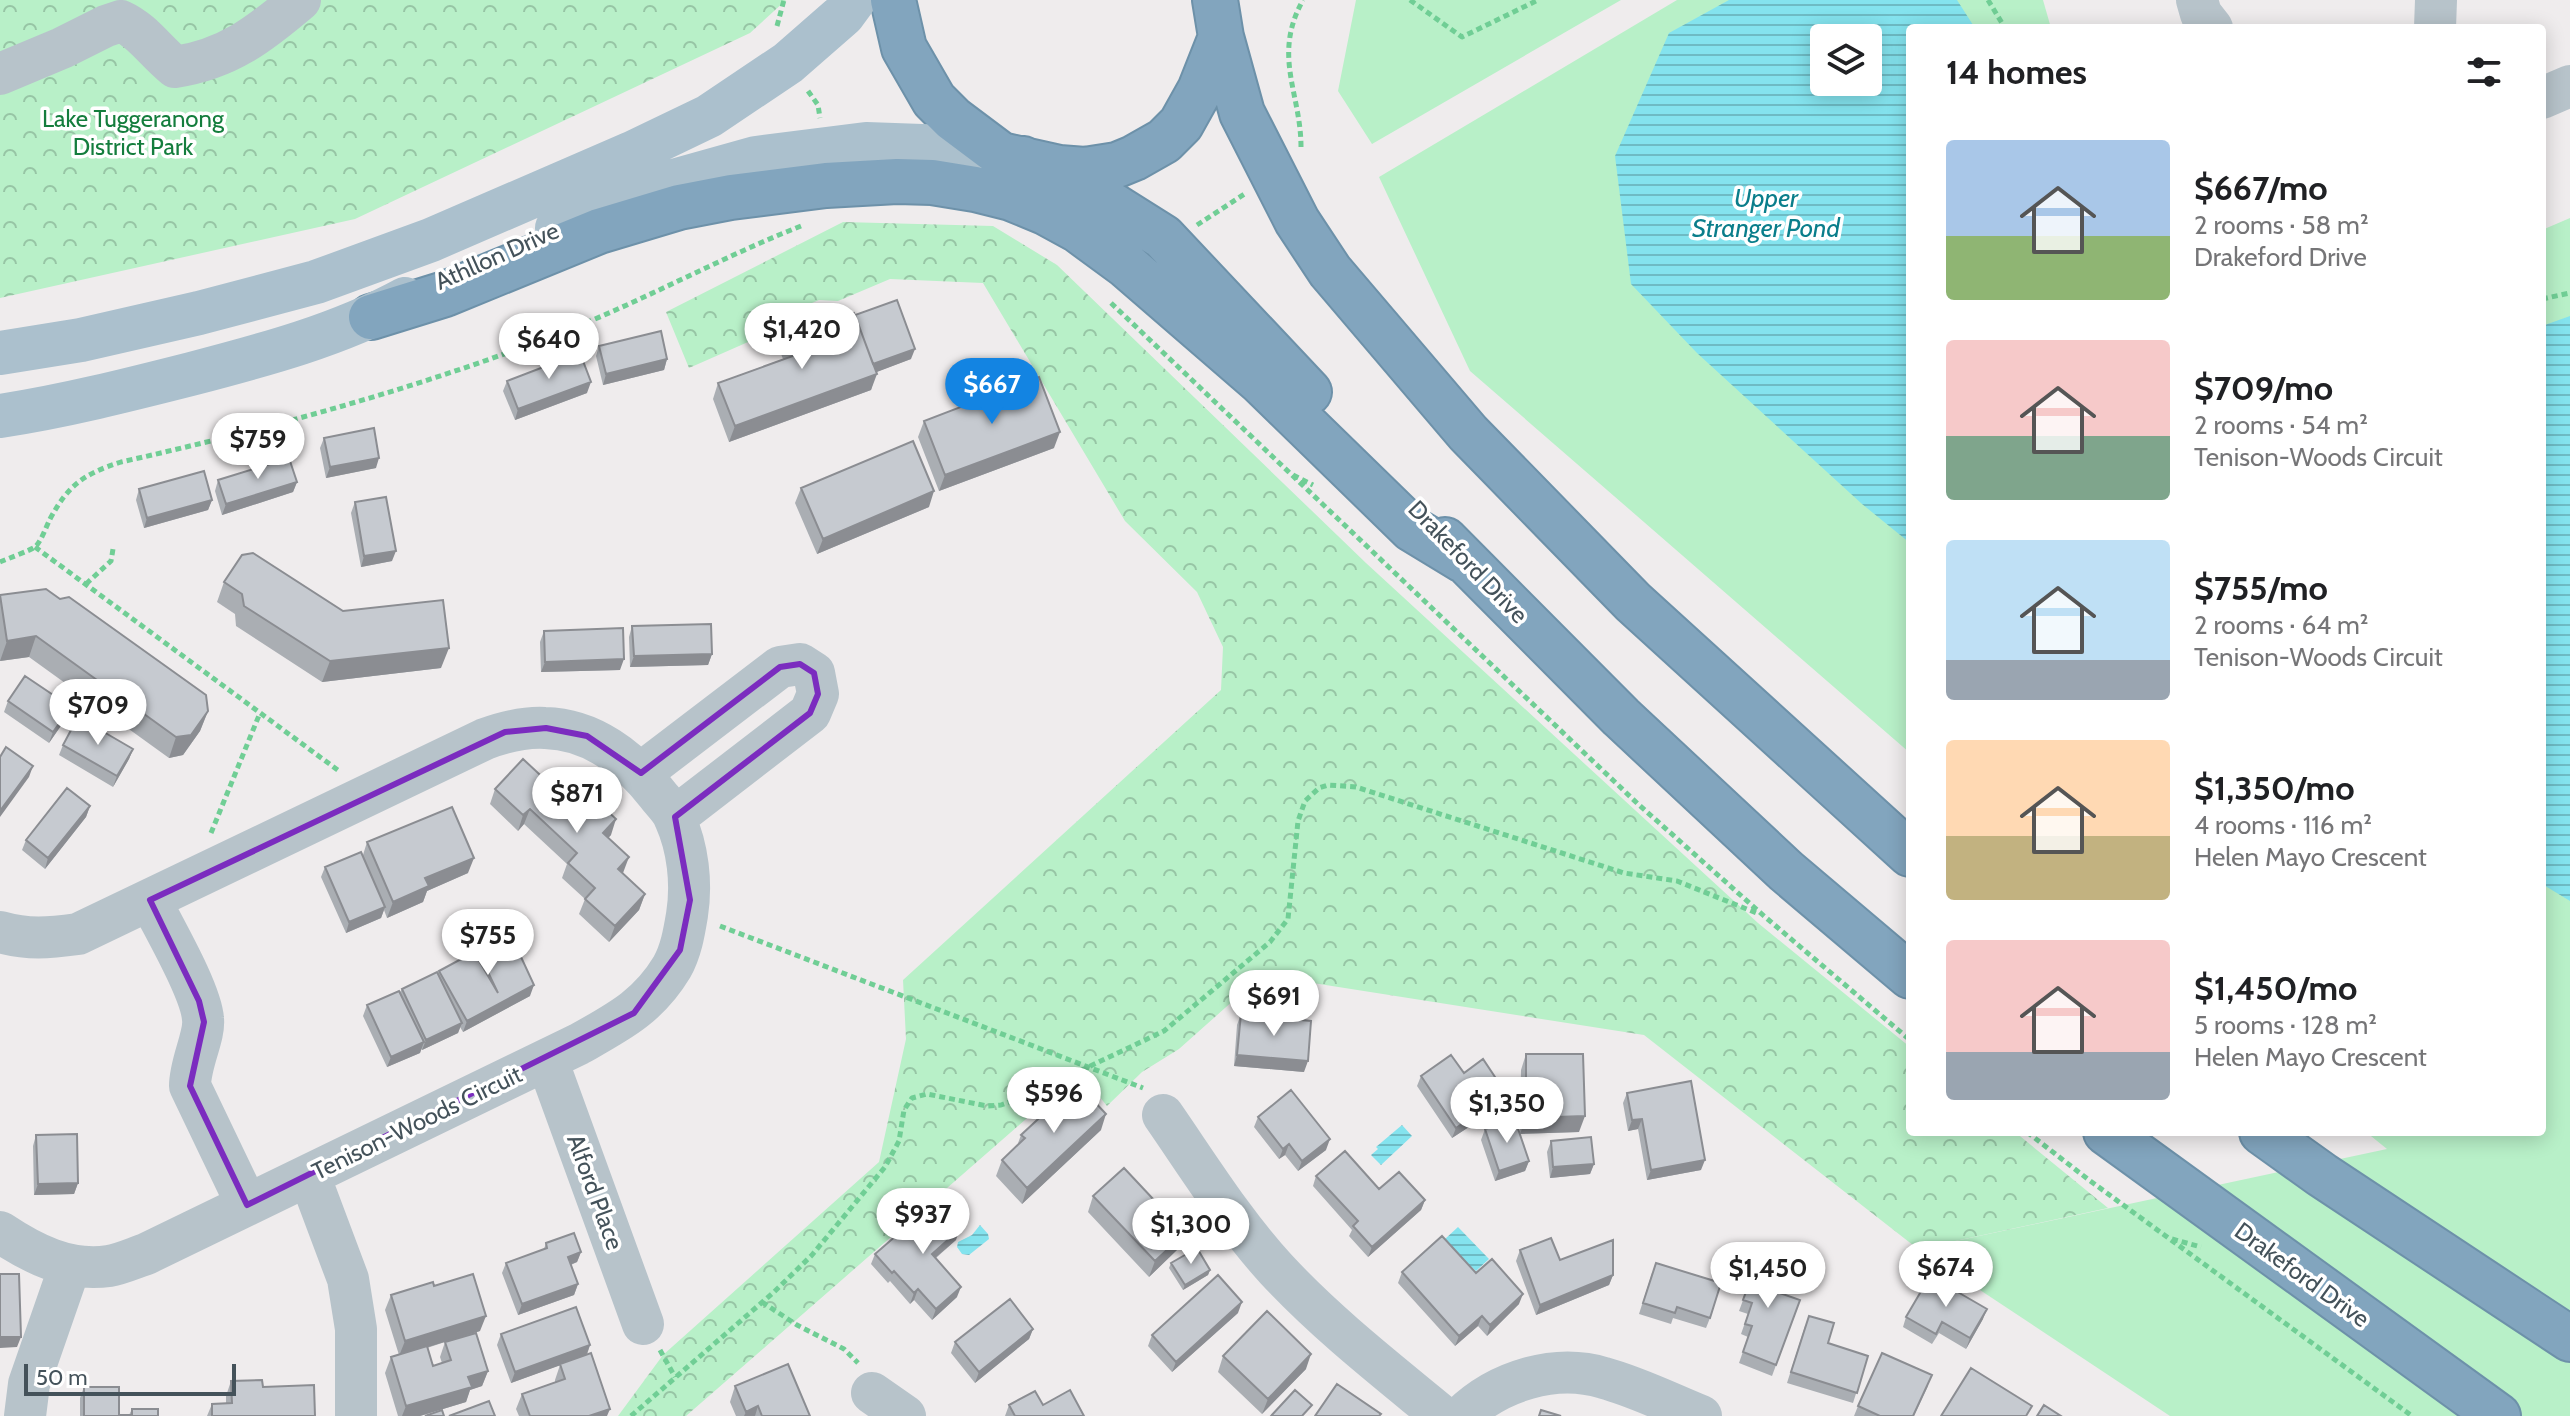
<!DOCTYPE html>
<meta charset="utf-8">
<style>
:root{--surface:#fff;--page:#f6f6f6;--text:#202124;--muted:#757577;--accent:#1384e2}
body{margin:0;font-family:Cabin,sans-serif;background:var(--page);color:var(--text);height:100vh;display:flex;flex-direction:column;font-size:30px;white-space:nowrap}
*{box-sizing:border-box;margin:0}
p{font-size:26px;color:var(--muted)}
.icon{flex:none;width:44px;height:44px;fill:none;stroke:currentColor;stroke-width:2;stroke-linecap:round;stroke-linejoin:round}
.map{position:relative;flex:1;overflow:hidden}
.details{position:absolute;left:1906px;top:24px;width:640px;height:1112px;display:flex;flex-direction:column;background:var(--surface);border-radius:8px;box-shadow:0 4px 20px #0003}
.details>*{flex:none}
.controls{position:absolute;left:1810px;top:24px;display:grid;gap:16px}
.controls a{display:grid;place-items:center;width:72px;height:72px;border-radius:8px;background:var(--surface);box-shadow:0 4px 20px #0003;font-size:40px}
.scale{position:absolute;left:24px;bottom:20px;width:212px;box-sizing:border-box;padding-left:8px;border:4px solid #44525a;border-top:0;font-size:22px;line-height:28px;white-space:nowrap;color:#44525a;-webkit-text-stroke:6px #fff;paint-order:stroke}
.price{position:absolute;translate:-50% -68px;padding:0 18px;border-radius:28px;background:#fff;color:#222;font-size:26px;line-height:52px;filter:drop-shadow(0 2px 4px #0008)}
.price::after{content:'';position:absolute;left:50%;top:48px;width:24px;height:18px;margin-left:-12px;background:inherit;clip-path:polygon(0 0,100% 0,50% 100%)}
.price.current{background:var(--accent);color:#fff}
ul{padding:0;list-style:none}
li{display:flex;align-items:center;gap:24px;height:200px;padding:0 40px}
li span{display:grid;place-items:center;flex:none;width:224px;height:160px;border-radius:8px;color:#555}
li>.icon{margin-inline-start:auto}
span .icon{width:96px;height:96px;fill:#fffc;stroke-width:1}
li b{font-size:34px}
h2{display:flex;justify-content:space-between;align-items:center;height:96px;padding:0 40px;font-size:34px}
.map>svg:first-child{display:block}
.grass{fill:#b8f0c8;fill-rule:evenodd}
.park{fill:url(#park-crowns)}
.water{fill:url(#water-rules);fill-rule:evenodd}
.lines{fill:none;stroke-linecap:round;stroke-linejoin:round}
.highway-casing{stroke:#6d91a9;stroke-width:48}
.path{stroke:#70ce95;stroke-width:5;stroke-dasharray:6 4;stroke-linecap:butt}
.minor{stroke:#b7c3ca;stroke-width:42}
.major{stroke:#abc0cd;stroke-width:44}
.highway{stroke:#82a5be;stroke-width:44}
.wall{fill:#aaaeb3;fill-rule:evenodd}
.shaded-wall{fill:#8b8d92}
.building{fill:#c6cad0;stroke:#8b8d92;stroke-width:2}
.marked{fill:none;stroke:#7b2cbf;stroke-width:6;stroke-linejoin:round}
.labels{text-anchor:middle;stroke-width:7;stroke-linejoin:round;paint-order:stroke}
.park-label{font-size:24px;fill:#147d3d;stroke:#fff}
.street-label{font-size:24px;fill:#44525a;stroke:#fff}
.water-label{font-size:26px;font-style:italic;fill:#0a7e8b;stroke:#fff}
</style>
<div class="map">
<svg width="2570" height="1416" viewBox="0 0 2570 1416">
<defs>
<pattern id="park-crowns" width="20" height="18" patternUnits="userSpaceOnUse" patternTransform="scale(2)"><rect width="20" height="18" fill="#b8f0c8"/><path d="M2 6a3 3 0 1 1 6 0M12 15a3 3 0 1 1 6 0" fill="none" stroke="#97c5a5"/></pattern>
<pattern id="water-rules" width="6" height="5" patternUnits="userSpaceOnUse" patternTransform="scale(2)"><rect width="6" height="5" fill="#84e3ee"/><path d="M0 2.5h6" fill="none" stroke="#6ebbc4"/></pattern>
</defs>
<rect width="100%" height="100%" fill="#efeced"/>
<path class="grass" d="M1356,0H1621L1372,144L1338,91Z
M1677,0H2043L2051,28H1910V753L1470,371L1379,177ZM1824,38H1868V82H1824Z
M2570,218V1416H2170L1918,1249L2387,1149L2366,1132H2542V230Z"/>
<path class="park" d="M0,0H786L750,33L355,219L0,298Z
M843,222L993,226L1057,265L1366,563L1758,923L1910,1047V1132H2015L2108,1208L1918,1249L1644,1035L1262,975L1179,1049L1142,1072L1107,1106L1083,1076L1065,1085L686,1416H618L663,1355L879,1162L906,1039L903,980L1221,690L1223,647L1197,592L1125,521L983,283L890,279L838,301L819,300L779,317L766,334L689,368L666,312Z"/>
<path class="water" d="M1729,0H1957L1975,28H1910V543L1862,504L1697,353L1631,284L1615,156L1669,33ZM1868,38V82H1824V38Z
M2570,316V901L2542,884V326Z
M1402,1125L1412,1136L1381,1165L1371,1155L1378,1149L1376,1147Z
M980,1225L988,1234L989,1239L969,1255L962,1254L957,1247L958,1242L972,1235Z
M1458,1227L1489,1259L1476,1271L1450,1248L1452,1246L1445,1239Z"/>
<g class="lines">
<defs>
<path id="highway" d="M893,0L904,48L934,100L953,119L1001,155L1059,168L1085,170L1117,165L1134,158L1164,141L1181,124L1200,90L1221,37L1215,0
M1221,37L1242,113L1297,221L1330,271L1468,433L1633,602L1910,854
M1023,159L1101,198L1163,237L1309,392
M371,317L445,294L599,231L679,207L731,197L826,185L897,181L932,182L975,189L1011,198L1045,212L1078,230L1127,266L1260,381L1412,529L1463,560
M1445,540L1621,717L1786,871L1910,976
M2106,1132L2498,1416
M2262,1132L2322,1175L2570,1339"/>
</defs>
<use href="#highway" class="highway-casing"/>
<path class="path" d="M1410,0L1462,37L1538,0
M1988,0L2005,28
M777,26L784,0
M808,91L818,105L820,118
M1301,147C1301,93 1272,56 1303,0
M1197,225L1246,193
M2542,299L2570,293
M1111,303L1638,804L1764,916L1910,1040
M1293,475L1313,485
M35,547L339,771
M0,562C7,559 31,550 35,547C41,542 46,527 50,519C69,484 84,474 121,462C273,428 423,387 568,330C647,299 722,257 801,226
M86,584L111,561L113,549
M211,833L260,713
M720,926L1143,1088
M2027,1132L2089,1180L2412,1416
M2172,1239L2201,1247
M762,1302L797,1325L844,1349L858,1363
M660,1350L675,1377
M631,1416L774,1292L812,1255L885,1167L899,1141L904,1110L912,1098L927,1094L987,1106L1001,1105L1025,1097L1164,1031L1270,942L1288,919L1298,821L1305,801L1319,788L1328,785L1356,787L1624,873L1677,881L1759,914"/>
<path class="minor" d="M2197,0L2201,14L2212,28
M2435,28L2436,0
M0,74L62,48L106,26L121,21C143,31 156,52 175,67C228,59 260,34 300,0
M2542,98L2570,86
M641,773L780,667L800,664L814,673L818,694L810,713L675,817
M150,900C164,928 201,991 203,1019C205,1036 190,1063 190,1086L247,1205
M0,932C28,940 49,938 78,934L485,739C504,732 525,727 545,728C592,729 630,759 657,794C663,802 672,810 675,819C688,848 692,883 687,915C684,933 681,951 672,967C648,1007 618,1022 579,1044L146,1254C134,1258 121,1264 109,1266C68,1272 33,1254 0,1232
M547,1060L643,1324
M1163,1115C1199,1167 1233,1222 1276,1269C1326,1323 1385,1369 1442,1416
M309,1175L348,1279L356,1329V1416
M872,1393L905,1416
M25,1416L29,1384L70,1266
M1462,1416C1498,1381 1555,1363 1604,1378C1637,1387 1669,1403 1701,1416"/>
<path class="major" d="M557,228L656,186L756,158L866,144L950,147L1001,155
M0,353L81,340L199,313L316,282L431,240L632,153L709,116L788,63L843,15L854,0
M0,416C65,406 128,390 191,374C264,355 339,335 405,299"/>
<use href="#highway" class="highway"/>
</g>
<path class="wall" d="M855,315L911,359L876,372L871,390L729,442L713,399L718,383L783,359L781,354L786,338Z
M599,346L667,359L664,370L603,385L596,356Z
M507,381L587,393L515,420L503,391Z
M924,421L1054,448L939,491L918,437Z
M324,438L376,468L326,478L320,448Z
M218,480L297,482L293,492L222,515L215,491Z
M801,488L929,507L817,554L795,503Z
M139,489L212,500L208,510L144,528L136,500Z
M355,502L392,561L361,567L351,513Z
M224,582L343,611L441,668L322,682L236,626L235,614L217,602Z
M0,595L208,711L200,731L183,755L169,758L29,657L0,661Z
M632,626L712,654L708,665L630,667L629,637Z
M544,631L620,670L541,672L540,642Z
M8,701L71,707L67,717L49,743L4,712Z
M63,745L133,749L129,759L113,787L59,755Z
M552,786L611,835L608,838L622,873L645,894L639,910L609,942L579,914L585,899L562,878L567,864L524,824L518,831L490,804L495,789Z
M90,806L86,817L45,869L22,850L26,840Z
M367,842L468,873L427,891L423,902L387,918L384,910L381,918L346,933L321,877L325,867L363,855Z
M476,947L530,996L463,1032L460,1027L458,1033L422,1050L421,1049L420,1053L387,1067L363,1016L367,1005L400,992L402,989L438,973L439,971L474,952Z
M1241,1014L1304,1072L1234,1066L1237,1025Z
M1526,1054L1579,1132L1520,1134L1521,1070Z
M1464,1073L1501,1086L1497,1097L1478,1110L1475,1123L1452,1138L1417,1086L1421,1076Z
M1627,1093L1701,1170L1647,1180L1638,1129L1628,1131L1623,1103Z
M1258,1117L1326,1150L1298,1171L1285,1155L1279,1159L1254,1127Z
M1485,1129L1529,1161L1525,1171L1495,1181L1481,1140Z
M1101,1130L1022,1204L996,1176L1002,1160L1017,1146L1021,1135Z
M36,1135L78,1183L74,1194L34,1195L33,1146Z
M1551,1141L1594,1164L1590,1174L1550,1178L1547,1152Z
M1316,1176L1379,1189L1425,1200L1421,1210L1368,1257L1349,1236L1352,1230L1313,1186Z
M1093,1196L1185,1233L1179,1248L1149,1277L1088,1212Z
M956,1240L936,1258L957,1297L932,1320L914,1300L910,1304L890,1281L888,1283L871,1264L875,1254Z
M546,1243L581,1252L577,1262L571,1265L578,1284L574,1295L518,1315L502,1273L506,1263L544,1249Z
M1520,1250L1560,1260L1613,1275L1609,1285L1536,1315L1516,1261Z
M1761,1252L1778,1292L1800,1300L1772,1376L1739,1363L1748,1337L1741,1334L1748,1314L1739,1311Z
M1171,1263L1210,1270L1208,1275L1183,1290L1169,1268Z
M1402,1272L1476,1273L1519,1304L1487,1336L1478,1326L1455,1346L1398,1283Z
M1652,1273L1710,1318L1706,1328L1673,1318L1671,1324L1639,1314Z
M434,1286L480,1331L474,1333L488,1371L482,1386L470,1390L466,1402L420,1416H398L385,1373L391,1357L399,1355L385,1310L391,1295ZM445,1342L440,1357L442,1363L433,1366L427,1348Z
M1238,1313L1172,1372L1148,1346L1152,1335Z
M1906,1317L1983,1319L1966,1349L1939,1333L1932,1344L1903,1327Z
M1805,1326L1828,1343L1868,1356L1853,1403L1787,1383Z
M1033,1329L1029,1339L975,1383L951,1353L955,1342Z
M501,1334L590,1345L587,1355L607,1416H519L516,1409L522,1394L555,1382V1380L560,1365L511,1383L497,1345Z
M1223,1356L1306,1369L1262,1414L1218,1372Z
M231,1381L263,1387L315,1416H207L212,1404L226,1403V1396Z
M735,1386L810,1416H736L730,1402Z
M1928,1386L1914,1416H1854L1858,1406Z
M84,1387L119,1415H129L132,1409L158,1416H80V1398Z
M1009,1405H1043L1084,1416H1005Z"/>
<path class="shaded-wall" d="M915,349L911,359L869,375L873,364Z
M667,359L664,370L603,385L606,374Z
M877,374L871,390L729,442L735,426Z
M591,382L587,393L515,420L518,409Z
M1060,432L1054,448L939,491L945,475Z
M379,458L376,468L326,478L330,467Z
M297,482L293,492L222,515L226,504Z
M934,491L929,507L817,554L823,539Z
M212,500L208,510L144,528L147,518Z
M396,551L392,561L361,567L364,556Z
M36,636L29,657L0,661L7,641Z
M449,648L441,668L322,682L330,661Z
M712,654L708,665L630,667L634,656Z
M624,659L620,670L541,672L545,662Z
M71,707L67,717L49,743L53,732Z
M208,711L200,731L183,755L169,758L176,737Z
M133,749L129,759L113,787L117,776Z
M33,766L29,777L0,817V811Z
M90,806L86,817L45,869L48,858Z
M530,809L524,824L518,831L523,815Z
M616,819L611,835L597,849L603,833Z
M629,857L623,873L618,869Z
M474,858L468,873L427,891L423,902L387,918L393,902L425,878Z
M645,894L639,910L609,942L615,926Z
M385,907L381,918L346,933L349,922Z
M534,985L530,996L463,1032L467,1021Z
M462,1023L458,1033L422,1050L426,1040Z
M424,1042L420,1053L387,1067L391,1057Z
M1237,1055L1308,1061L1304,1072L1234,1066Z
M1501,1086L1497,1097L1470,1115L1474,1105Z
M1479,1112L1475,1123L1452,1138L1456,1128Z
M1106,1114L1101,1130L1022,1204L1027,1188Z
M1585,1116L1579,1132L1520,1134L1526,1118Z
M1642,1119L1638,1129L1628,1131L1632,1120Z
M1330,1139L1326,1150L1298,1171L1302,1161Z
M1289,1144L1285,1155L1279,1159L1283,1149Z
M1705,1160L1701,1170L1647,1180L1651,1170Z
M1529,1161L1525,1171L1495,1181L1499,1171Z
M1594,1164L1590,1174L1550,1178L1553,1167Z
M78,1183L74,1194L34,1195L38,1184Z
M1425,1200L1421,1210L1368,1257L1372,1247Z
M960,1229L956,1240L928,1264L932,1254Z
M1185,1233L1179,1248L1149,1277L1155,1261Z
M581,1252L577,1262L564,1267L568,1257Z
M1210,1270L1208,1275L1183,1290L1185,1285Z
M1613,1275L1609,1285L1536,1315L1540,1305Z
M578,1284L574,1295L518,1315L522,1304Z
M961,1287L957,1297L932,1320L936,1309Z
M918,1289L914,1300L910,1304L914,1293Z
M1523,1294L1519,1304L1487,1336L1490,1325Z
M1242,1302L1238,1313L1172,1372L1176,1362Z
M1987,1309L1983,1319L1966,1349L1970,1338Z
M486,1316L480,1331L399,1356L405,1341Z
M1482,1316L1478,1326L1455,1346L1459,1336Z
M1033,1329L1029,1339L975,1383L979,1372Z
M0,1337H21L17,1347L0,1348Z
M590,1345L586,1356L511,1383L515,1372Z
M1311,1354L1306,1369L1262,1414L1268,1399Z
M488,1371L482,1386L470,1390L466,1402L420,1416H402L406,1406L468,1377Z
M758,1406L755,1416H744L746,1412Z
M610,1409L607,1416H589Z"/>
<path class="building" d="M897,300L915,349L873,364L855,315Z
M854,313L877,374L735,426L718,383L793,356L786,338Z
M661,331L667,359L606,374L599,346Z
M580,353L591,382L518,409L507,381Z
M1039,377L1060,432L945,475L924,421Z
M374,428L379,458L330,467L324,438Z
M913,441L934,491L823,539L801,488Z
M289,458L297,482L226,504L218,480Z
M204,471L212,500L147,518L139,489Z
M386,497L396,551L364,556L355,502Z
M253,553L343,611L443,600L449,648L330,661L244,606L242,594L224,582L242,555Z
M46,589L60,599L69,597L206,695L208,711L191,735L176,737L36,636L7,641L0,595Z
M711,624L712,654L634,656L632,626Z
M623,628L624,659L545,662L544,631Z
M25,676L71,707L53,732L8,701Z
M78,717L133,749L117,776L63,745Z
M6,747L33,766L0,811V757Z
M523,759L552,786L565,772L616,819L603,833L629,857L618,869L645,894L615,926L585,899L595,888L568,863L577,853L530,809L523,815L495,789Z
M67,788L90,806L48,858L26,840Z
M452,807L474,858L425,878L429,886L393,902L367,842Z
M361,852L385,907L349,922L325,867Z
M509,931L534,985L467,1021L439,971L474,952L498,993L476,947Z
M437,972L462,1023L426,1040L402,989Z
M399,991L424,1042L391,1057L367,1005Z
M1241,1014L1311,1021L1308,1061L1237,1055Z
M1526,1054H1583L1585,1116L1526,1118Z
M1451,1055L1464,1073L1483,1059L1501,1086L1474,1105L1479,1112L1456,1128L1421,1076Z
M1691,1081L1705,1160L1651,1170L1642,1119L1632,1120L1627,1093Z
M1077,1083L1106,1114L1027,1188L1002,1160L1025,1138L1021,1135Z
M1291,1090L1330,1139L1302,1161L1289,1144L1283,1149L1258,1117Z
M1515,1120L1529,1161L1499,1171L1485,1129Z
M77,1134L78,1183L38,1184L36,1135Z
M1591,1137L1594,1164L1553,1167L1551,1141Z
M1345,1151L1379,1189L1399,1172L1425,1200L1372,1247L1353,1226L1358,1221L1316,1176Z
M1124,1168L1185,1233L1155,1261L1093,1196Z
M935,1202L960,1229L932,1254L961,1287L936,1309L918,1289L914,1293L894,1271L892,1273L875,1254Z
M574,1233L581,1252L568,1257L578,1284L522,1304L506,1263L547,1248L546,1243Z
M1442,1236L1476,1273L1492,1259L1523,1294L1490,1325L1482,1316L1459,1336L1402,1272Z
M1551,1238L1560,1260L1613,1240V1275L1540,1305L1520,1250Z
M1197,1248L1210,1270L1185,1285L1171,1263Z
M1761,1252L1788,1263L1777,1292L1800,1300L1776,1365L1743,1352L1752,1326L1745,1324L1752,1303L1743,1300Z
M1656,1263L1721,1283L1710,1318L1677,1307L1675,1313L1643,1303Z
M0,1274H19L21,1337H0Z
M473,1274L486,1316L405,1341L391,1295L433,1282L434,1286Z
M1218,1275L1242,1302L1176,1362L1152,1335Z
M1930,1276L1987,1309L1970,1338L1942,1322L1936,1334L1906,1317Z
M1010,1299L1033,1329L979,1372L955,1342Z
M576,1307L590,1345L515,1372L501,1334Z
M1267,1311L1311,1354L1268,1399L1223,1356Z
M1809,1316L1834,1323L1828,1343L1868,1356L1857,1393L1791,1372Z
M476,1333L488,1371L468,1377L472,1387L406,1406L391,1357L427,1346L433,1366L451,1360L445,1342Z
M591,1353L610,1409L589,1416H530L522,1394L565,1379L560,1364Z
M1882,1353L1932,1375L1913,1416H1880L1858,1406Z
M788,1364L810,1416H762L758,1406L746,1412L735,1386Z
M1971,1368L2032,1406L2026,1416H1941Z
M262,1380L263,1387L314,1385L315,1416H212V1404L232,1403L231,1381Z
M1337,1384L1381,1414L1379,1416H1315Z
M84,1387H119V1415H132V1409H158V1416H84Z
M1070,1390L1084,1416H1015L1009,1405L1035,1391L1043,1405Z
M1295,1390L1312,1405L1302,1416H1271Z
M489,1401L495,1416H449Z
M2044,1405L2061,1416H2037Z
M442,1410L444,1416H425Z
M1541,1410L1561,1416H1539Z"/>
<path class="marked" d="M800,664L814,673L818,694L810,713L675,817L690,900L680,950L634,1013L247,1205L190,1086L204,1022L199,1001L150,900L505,732L546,728L587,736L641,773L780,667Z"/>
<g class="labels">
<g class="park-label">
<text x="133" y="127">Lake Tuggeranong<tspan x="133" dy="28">District Park</tspan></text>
</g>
<g class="street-label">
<text transform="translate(497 256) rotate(-24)" y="8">Athllon Drive</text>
<text transform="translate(1468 562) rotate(46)" y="8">Drakeford Drive</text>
<text transform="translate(417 1123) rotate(-26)" y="8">Tenison-Woods Circuit</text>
<text transform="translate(595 1192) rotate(70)" y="8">Alford Place</text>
<text transform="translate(2302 1275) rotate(36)" y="8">Drakeford Drive</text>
</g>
<g class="water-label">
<text x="1766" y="207">Upper<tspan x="1766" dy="30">Stranger Pond</tspan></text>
</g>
</g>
</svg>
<div class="controls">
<a><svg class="icon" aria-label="layers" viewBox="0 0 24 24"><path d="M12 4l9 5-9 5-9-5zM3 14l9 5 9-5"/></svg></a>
</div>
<div class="scale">50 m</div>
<b class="price" style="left:802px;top:371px">$1,420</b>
<b class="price" style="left:549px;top:381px">$640</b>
<b class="price current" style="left:992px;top:426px">$667</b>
<b class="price" style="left:258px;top:481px">$759</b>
<b class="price" style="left:98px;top:747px">$709</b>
<b class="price" style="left:577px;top:835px">$871</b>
<b class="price" style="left:488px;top:977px">$755</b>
<b class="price" style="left:1274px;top:1038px">$691</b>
<b class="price" style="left:1054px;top:1135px">$596</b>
<b class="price" style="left:1507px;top:1145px">$1,350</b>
<b class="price" style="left:923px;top:1256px">$937</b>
<b class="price" style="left:1191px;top:1266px">$1,300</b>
<b class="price" style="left:1946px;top:1309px">$674</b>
<b class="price" style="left:1768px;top:1310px">$1,450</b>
<section class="details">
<h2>14 homes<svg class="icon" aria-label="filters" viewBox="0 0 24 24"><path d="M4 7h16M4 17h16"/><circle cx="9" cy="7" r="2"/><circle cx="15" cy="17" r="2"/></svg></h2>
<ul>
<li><span style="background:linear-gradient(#a9c7e8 60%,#8fb573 0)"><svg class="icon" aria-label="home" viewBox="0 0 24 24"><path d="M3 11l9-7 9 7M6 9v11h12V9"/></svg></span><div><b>$667/mo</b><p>2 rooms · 58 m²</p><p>Drakeford Drive</p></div></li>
<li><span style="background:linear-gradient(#f6c9c9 60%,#7fa58c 0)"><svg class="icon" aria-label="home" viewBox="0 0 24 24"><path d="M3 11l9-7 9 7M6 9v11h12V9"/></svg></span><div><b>$709/mo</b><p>2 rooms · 54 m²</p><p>Tenison-Woods Circuit</p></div></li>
<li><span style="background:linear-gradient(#bfe0f5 75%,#9aa5b1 0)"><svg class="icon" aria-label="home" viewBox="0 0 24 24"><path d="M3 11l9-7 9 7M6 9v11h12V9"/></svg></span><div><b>$755/mo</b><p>2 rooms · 64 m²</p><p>Tenison-Woods Circuit</p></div></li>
<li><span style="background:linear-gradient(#ffd9b3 60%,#c2b280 0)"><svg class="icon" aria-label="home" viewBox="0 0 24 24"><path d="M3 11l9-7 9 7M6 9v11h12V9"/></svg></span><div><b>$1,350/mo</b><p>4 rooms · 116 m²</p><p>Helen Mayo Crescent</p></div></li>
<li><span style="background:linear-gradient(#f6c9c9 70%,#9aa5b1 0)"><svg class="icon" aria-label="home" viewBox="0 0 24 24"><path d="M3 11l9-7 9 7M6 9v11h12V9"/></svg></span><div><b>$1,450/mo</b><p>5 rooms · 128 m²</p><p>Helen Mayo Crescent</p></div></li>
</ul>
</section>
</div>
